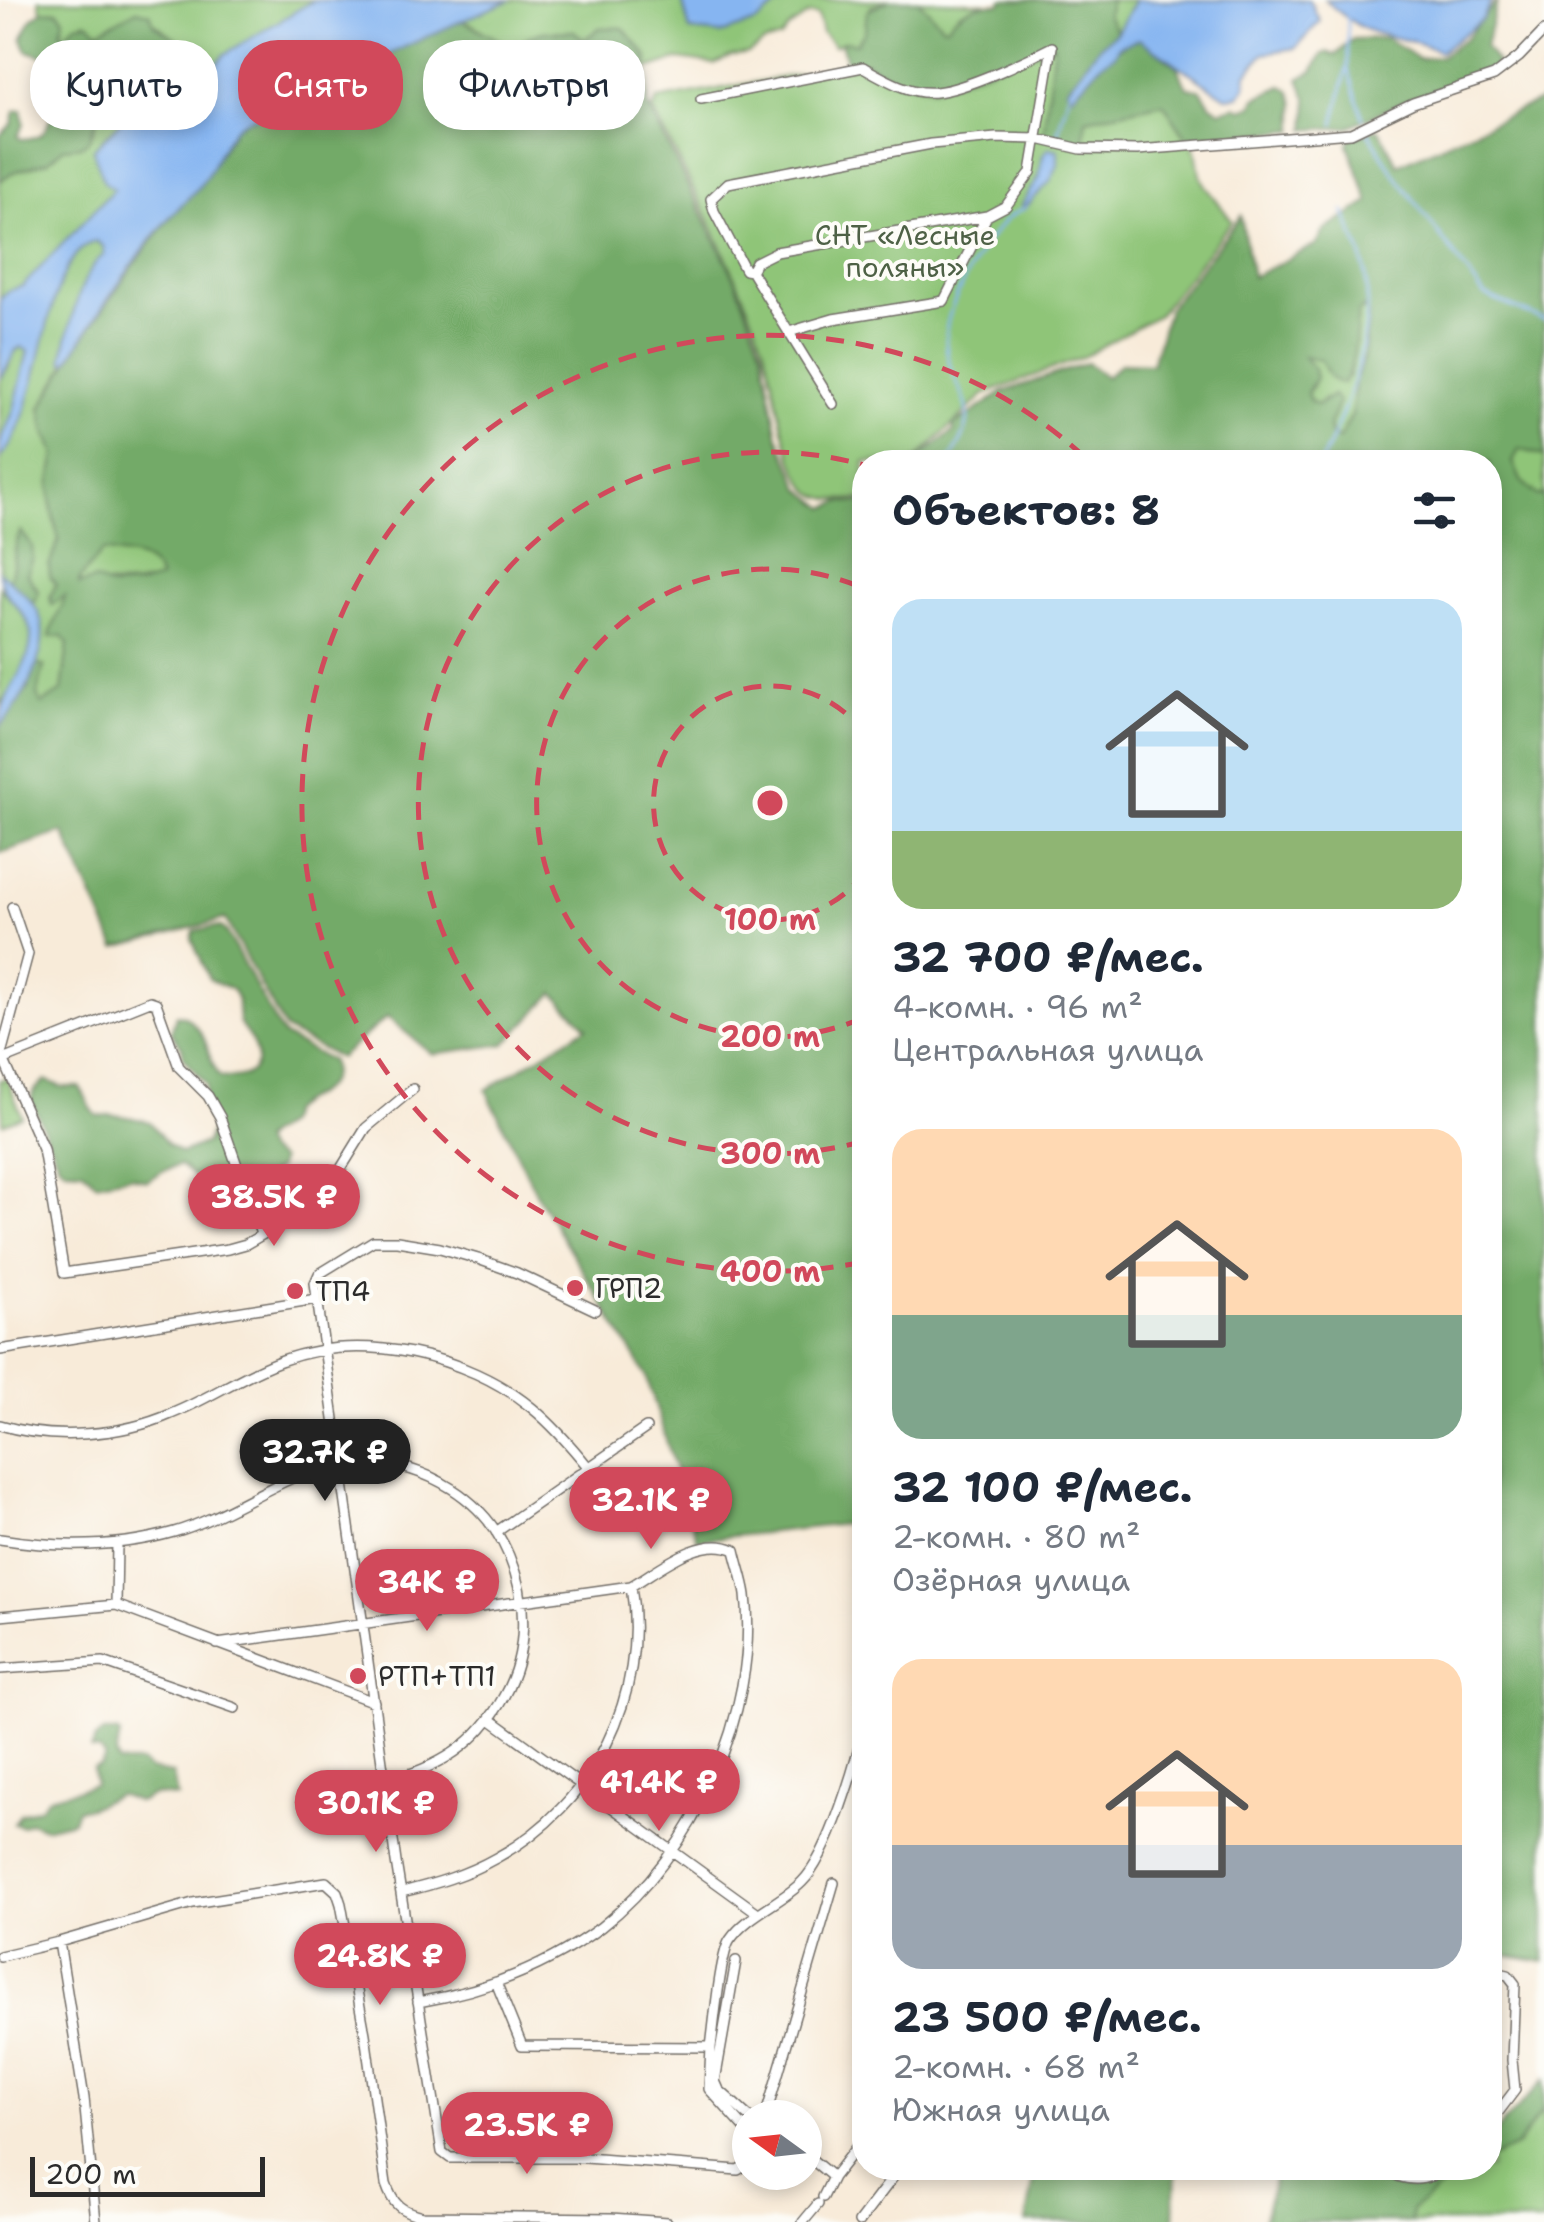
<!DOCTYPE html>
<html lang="ru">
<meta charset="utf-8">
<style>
:root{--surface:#fff;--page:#f6f6f7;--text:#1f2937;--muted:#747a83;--accent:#d1495b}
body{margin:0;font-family:"Shantell Sans",sans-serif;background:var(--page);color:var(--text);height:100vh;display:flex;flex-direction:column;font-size:38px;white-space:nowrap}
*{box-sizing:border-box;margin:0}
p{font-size:32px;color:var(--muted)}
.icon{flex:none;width:55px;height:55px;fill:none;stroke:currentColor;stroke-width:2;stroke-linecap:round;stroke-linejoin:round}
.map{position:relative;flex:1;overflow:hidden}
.details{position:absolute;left:852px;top:450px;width:650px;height:1730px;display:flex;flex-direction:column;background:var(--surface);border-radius:40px;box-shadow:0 5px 15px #0003}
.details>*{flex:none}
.top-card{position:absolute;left:30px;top:40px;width:672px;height:90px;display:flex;gap:20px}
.needle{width:65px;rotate:285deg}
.controls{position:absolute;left:732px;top:2100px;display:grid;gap:20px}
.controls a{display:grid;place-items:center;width:90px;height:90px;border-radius:50%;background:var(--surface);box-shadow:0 5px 15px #0003;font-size:50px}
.scale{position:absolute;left:30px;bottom:25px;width:235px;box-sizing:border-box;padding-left:10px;border:5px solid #2b2b2b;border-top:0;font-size:28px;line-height:35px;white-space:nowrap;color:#2b2b2b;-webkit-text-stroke:8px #fdfcf7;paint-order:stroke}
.price{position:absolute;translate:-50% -85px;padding:0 22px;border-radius:35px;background:var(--accent);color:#fff;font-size:32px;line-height:65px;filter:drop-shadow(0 2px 5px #0008)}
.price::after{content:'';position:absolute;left:50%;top:60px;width:30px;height:22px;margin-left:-15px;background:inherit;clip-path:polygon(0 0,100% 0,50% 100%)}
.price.active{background:#222;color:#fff}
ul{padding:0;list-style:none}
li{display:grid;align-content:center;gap:20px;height:530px;padding:0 40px}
li span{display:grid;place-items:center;height:310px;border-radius:30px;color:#555}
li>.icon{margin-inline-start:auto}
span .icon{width:180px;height:180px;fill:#fffc;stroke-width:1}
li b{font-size:42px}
h2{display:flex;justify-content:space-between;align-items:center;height:120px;padding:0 40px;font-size:42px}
.tag{padding:0 35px;border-radius:40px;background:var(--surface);box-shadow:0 5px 15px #0003;font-size:35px;line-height:90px}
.tag.active{background:var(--accent);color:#fff}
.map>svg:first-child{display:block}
.green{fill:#8fc578;stroke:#5d7852;stroke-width:2.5}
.forest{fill:#73aa68;stroke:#4f6a4a;stroke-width:2.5;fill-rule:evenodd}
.water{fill:#86b5f1;stroke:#58708e;stroke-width:2.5}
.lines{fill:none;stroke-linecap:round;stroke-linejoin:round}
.stream{stroke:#86b5f1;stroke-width:2.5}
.minor-casing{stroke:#736e68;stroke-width:12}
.minor{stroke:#fff;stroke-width:9}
.ring{fill:none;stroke:#d1495b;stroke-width:5;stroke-dasharray:18 12}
.poi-dot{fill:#d1495b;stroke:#fdfcf7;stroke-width:4}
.labels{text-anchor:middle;stroke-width:8;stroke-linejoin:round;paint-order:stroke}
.park-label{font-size:28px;fill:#4e6146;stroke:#fdfcf7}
.poi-label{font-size:28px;fill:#2b2b2b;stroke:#fdfcf7;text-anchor:start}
.centre{fill:#d1495b;stroke:#fdfcf7;stroke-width:5}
.ring-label{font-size:30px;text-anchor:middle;font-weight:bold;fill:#d1495b;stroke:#fdfcf7;stroke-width:8;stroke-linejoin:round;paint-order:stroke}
</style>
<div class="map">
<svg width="1544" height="2222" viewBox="0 0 1544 2222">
<rect width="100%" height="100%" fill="#fdfcf7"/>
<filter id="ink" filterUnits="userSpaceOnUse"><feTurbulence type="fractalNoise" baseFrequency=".01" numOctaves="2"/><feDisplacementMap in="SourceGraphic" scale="20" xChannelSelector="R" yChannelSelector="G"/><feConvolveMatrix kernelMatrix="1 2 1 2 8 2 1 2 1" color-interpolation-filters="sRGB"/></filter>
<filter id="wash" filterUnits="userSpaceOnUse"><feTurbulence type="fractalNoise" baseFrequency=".0048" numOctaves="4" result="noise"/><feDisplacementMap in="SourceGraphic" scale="40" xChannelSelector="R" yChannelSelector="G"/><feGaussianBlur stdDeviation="2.25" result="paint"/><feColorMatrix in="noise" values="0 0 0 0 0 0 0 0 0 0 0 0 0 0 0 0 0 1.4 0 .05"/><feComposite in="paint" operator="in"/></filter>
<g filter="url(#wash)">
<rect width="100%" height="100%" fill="#f8ebd9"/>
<path class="green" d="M39,0H314L215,66L186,72L173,71L151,81L144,95L133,99L122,120L99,143L115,188L23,286L8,291L0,299V181L11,173L49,161L63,148L81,145L93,132L105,96L149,74L163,63L162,56L170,50L169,34L137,10L97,32L85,21L64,36L61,32L64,18L58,11H41Z
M511,0H682L690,31L782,5L785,0H890L871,6L866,30L856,45L846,41L834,46L822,33L818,15L809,14L789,28L781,38L764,43L749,53L731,56L714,64L679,59L648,69L647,56L623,28H600L584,40L519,50V63L510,73L506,70C503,47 484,27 461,20Z
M918,0L986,3L960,12L947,26H943Z
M1111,0H1135L1117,32L1107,15Z
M1055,45L1086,119L1163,103L1196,151L1200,175L1206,186L1232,221L1158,315L1081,358L985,394L913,462H865V499C846,499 820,504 807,487C781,453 778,389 764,348C734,265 693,188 653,110L657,100L866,62L899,82Z
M97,241L104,247V256C79,271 70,333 64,362L67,363L41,408L46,433L56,454L50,486L52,511L59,540L49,566L56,584L53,604L66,595L51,637L62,636L68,644L62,691L42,704L37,695L44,667L36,665C40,645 45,621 32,604L36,601L37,588L27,574L23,536L20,532C12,549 16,564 9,581L0,572V458C44,414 41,251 97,241Z
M1364,307L1368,315L1364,356L1355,381L1352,415L1339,439L1331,435L1325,399L1318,405L1310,401L1307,393L1313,386L1304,356L1321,360L1349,376L1358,313Z
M20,347L28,350C22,381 16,416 0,443V380L9,366L10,357Z
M1519,449L1544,456V495L1538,496L1521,481L1513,462Z
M103,551C125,556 151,552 160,579C134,589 106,582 79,586L80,578Z
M0,587C9,598 23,611 29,625C39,652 14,684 0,705Z
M7,1078L22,1116L3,1124L0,1080Z
M1544,2108V2222H1411L1412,2210L1465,2169L1490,2168V2158L1516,2147Z"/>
<path class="forest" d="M890,0H918L943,26H947C962,9 977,2 1000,4L1002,0H1111L1107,15L1117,32L1099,47L1067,88L1073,93C1095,78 1112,41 1140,39L1178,67L1187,88L1200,89L1211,105L1221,111L1236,106L1242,109L1253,105L1256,98L1282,86L1290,90L1295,103V130L1187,138L1163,103L1086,119L1083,144L1043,135L1054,45L934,89L899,82L866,62L847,65L841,43L846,41L856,44L865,31L867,11Z
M1498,0L1485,47L1497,63L1491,71L1411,98L1349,127L1306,130L1308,101L1299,79L1313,71L1322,55L1327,52L1336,55L1353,39L1386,38L1419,59L1441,56L1466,38Z
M137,10L150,13L154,25L177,39V44L162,56L164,63L148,75L105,96L89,140L81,146L63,148L49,161L11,173L0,181V135L12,124L15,111L22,110L24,124L18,136L20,139C50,139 46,125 56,105L48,100L47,92L76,82L84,71L82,68L27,51L22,39C30,20 34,8 58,11L64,19L61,32L64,36L76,24L89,22L98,31Z
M461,20L501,41L506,70L510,72C520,62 519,51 525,38L543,32L574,31L584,40L599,28H623L647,56L648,106L735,279L763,354L778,436L801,489L826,508L840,502H865V1522L697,1540L646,1375L539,1199L486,1090L587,1027L554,993L505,1044L432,1054L387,1017L339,1058L285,1030L225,919L116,948L63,832L0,853V726L28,689L36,665L44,666L37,695L42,704L62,691L68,644L62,636L50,637C52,622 62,612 65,596L52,605L50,597L56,584L50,578L49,566L59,540L52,511L50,486L56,454L46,433L41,408L79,344L131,269L167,221L204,180L235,128L248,119L282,111L308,93L333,85L366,63ZM103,551C126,556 150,552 160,579L139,585L112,587L95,580L79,585L80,578Z
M1544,99V456L1519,449L1513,462L1521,481L1538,496L1544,495V1962L1490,1953V462H914L954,431L953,426L1003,392L1087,363L1106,377L1121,363L1152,364L1168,309L1241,216L1252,277L1317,244L1324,231L1369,202L1348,144L1351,138L1378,128L1398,165ZM1364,307L1368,315L1364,356L1355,381L1352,415L1339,439L1331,435L1329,426L1339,402L1333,395L1318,405L1310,401L1307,393L1316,378L1314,369L1304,357L1321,360C1327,372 1329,382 1343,383C1357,364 1355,336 1358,313Z
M21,531L32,546L33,559L27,574L39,593L32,604L9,581C16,564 13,548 21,531Z
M212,927H221L227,933L279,1029L284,1036L331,1061C339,1094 305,1094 289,1112C289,1132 271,1128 262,1141L266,1150L280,1160L278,1168L263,1180L236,1178L223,1191L214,1193L180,1165L162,1171L147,1181L131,1176L96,1183L83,1170L65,1169L58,1163L31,1100L33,1092L45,1080L62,1087H79C88,1096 87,1108 98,1116C117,1113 132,1118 150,1122L167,1144L182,1153L206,1143L212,1127L204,1112L206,1085L183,1057L182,1047L171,1032L176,1015L185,1016C215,1041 202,1052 220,1077C245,1081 266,1071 252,1042C248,1034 241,1029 239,1021C237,1010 240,996 231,989C225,985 215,983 209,979L192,939L194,931Z
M104,1732H117L120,1735L116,1754L118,1763H141L150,1770L173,1774L177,1797L154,1795L138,1802L118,1795L89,1808L77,1809L73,1821L44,1828L30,1822L22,1826L14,1824L20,1814L40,1807L49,1797L95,1785L93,1769L101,1766L105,1757L100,1751L91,1750L96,1738Z
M1544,2080V2108L1516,2147L1490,2158V2138Z
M1036,2168H1176L1174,2222H1026Z
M1277,2168H1302L1411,2189L1438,2182L1459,2168H1468L1412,2210L1411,2222H1263Z"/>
<path class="water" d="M314,0H511C433,32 358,68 285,109C269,117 249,114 236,127C222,142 216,164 204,180C194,194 180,206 168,219C131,263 97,314 67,363L64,362L63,357C69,329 80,271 104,255V247L97,241C41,251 45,414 0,458V443L13,412L28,351L21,347L16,350L0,380V299L8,291L23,286L114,189L104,182L93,150L122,120L133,99L144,95L159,75L214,66L225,54Z
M682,0H785L757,22L721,34L690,31Z
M1135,0H1309L1320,21L1296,48L1264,53L1246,75V87L1239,96L1226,97L1139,39L1120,45L1115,55L1101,64L1072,96L1067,89L1099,47L1117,32Z
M1325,0H1492L1482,20L1440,52C1414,39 1406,41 1379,34C1358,29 1341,14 1325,0Z
M1049,148L1058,150V165L1050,181L1024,209L1022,205L1039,177L1043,155Z
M0,572C12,583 30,597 38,612C54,646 23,702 0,726C0,689 32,670 31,635C30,609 0,600 0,572Z"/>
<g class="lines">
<path class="stream" d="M1348,68L1363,119
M1334,124L1348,65L1347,17
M1368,132L1391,169L1484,295L1544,320
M1056,138L1069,93
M948,462C995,399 943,393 946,334C947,303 984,240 1007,219C1012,214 1020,211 1026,207
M1321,462C1349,406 1378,324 1363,261C1359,244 1350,227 1344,211"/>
</g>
</g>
<g filter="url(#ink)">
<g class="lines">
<defs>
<path id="minor" d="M701,99L863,67C884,79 911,95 936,92C966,89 1025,61 1052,47L1031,172L1006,206L987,216L776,252L756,262L751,271L833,404
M751,271L745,270L714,211L711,199L728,183L931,144L996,138L1038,139L1081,149L1138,150L1351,133L1413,103L1494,76L1519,57L1544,31
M789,332L833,319L944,301L987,216
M12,907L28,954L1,1054L43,1149L64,1273L228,1249L246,1244L315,1204L324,1196L366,1128L413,1089
M0,1061L150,1001L156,1003L179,1067L208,1096L220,1117L261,1234
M595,1310L517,1273L478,1259L440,1248L397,1241H373L319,1274L315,1283L396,1862L442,2152L450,2158H586L738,2170L747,2164L750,2146
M0,1350L317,1299
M0,1425C53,1441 121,1436 171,1414C209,1399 242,1375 280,1361C361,1331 466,1354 532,1408C553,1425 572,1447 589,1468
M496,1532L646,1428
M0,1539C57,1548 118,1548 174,1532C230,1516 278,1477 334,1463C344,1460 355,1462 365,1462C426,1464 485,1498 509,1556C528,1601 528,1653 504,1696C478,1744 438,1769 385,1781
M116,1605L117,1543
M0,1616L116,1605L374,1702
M217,1644L631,1586C660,1569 701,1534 735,1550C738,1564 744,1580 746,1595C759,1712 694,1855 601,1927C547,1967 484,1991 418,2002
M0,1669L103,1662L235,1708
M490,1719L758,1913
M402,1892C435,1884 466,1875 496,1858C594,1805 649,1695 631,1586
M59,1942L84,2098L96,2222
M0,1956L59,1942L193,1903L326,1882L337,1892L341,1904L365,2034L386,2184C393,2205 401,2211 422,2216L611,2218L667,2222
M736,1961L715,2081L719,2090L750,2118
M1490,1971L1508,1975L1515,1984L1512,2060L1515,2090L1490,2123
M496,1982L522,2046L711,2047C714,2026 720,1954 730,1940C748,1914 781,1903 802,1882C829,1856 857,1760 865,1723
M711,2047L709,2089L750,2134
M765,2118L834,1883
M805,2154L833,2177
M1392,2168L1398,2176C1417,2182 1430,2179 1446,2168
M823,2197L833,2177L865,2136
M803,2222L818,2204
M859,2222L900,2168"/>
</defs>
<use href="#minor" class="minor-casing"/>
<use href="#minor" class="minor"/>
</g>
</g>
<g class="ring">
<path d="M865 872A117 117 0 1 1 865 734"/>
<path d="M863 1018A234 234 0 1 1 863 588"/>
<path d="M864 1141A351 351 0 1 1 864 465"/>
<path d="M863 1262A468 468 0 1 1 1089 461"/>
</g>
<g class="poi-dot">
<circle cx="575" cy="1288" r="10"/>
<circle cx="295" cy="1291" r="10"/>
<circle cx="358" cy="1676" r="10"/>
</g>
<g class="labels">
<g class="park-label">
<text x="905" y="245">СНТ «Лесные<tspan x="905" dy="32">поляны»</tspan></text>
</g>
<g class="poi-label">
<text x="595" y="1298">ГРП2</text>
<text x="315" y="1301">ТП4</text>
<text x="378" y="1686">РТП+ТП1</text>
</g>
</g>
<circle cx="770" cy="803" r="15" class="centre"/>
<g class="ring-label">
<text x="770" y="930">100 m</text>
<text x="770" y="1047">200 m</text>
<text x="770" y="1164">300 m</text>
<text x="770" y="1282">400 m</text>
</g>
</svg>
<div class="controls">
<a><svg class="needle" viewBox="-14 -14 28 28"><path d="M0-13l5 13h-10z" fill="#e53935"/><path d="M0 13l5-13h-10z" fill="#747a83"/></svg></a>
</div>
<div class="scale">200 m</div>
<b class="price" style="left:274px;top:1249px">38.5K ₽</b>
<b class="price active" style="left:325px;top:1504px">32.7K ₽</b>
<b class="price" style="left:651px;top:1552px">32.1K ₽</b>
<b class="price" style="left:427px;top:1634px">34K ₽</b>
<b class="price" style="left:659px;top:1834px">41.4K ₽</b>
<b class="price" style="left:376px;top:1855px">30.1K ₽</b>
<b class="price" style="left:380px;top:2008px">24.8K ₽</b>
<b class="price" style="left:527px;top:2177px">23.5K ₽</b>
<div class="top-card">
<a class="tag">Купить</a>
<a class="tag active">Снять</a>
<a class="tag">Фильтры</a>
</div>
<section class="details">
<h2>Объектов: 8<svg class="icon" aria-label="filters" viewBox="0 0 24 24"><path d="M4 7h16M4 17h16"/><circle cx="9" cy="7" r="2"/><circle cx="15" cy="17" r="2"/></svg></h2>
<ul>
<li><span style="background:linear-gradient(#bfe0f5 75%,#8fb573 0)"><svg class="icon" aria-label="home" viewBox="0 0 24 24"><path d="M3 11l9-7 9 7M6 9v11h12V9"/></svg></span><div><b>32 700 ₽/мес.</b><p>4-комн. · 96 m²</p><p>Центральная улица</p></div></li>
<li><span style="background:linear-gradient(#ffd9b3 60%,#7fa58c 0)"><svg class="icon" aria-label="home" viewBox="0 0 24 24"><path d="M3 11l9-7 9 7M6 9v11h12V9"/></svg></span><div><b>32 100 ₽/мес.</b><p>2-комн. · 80 m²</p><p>Озёрная улица</p></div></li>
<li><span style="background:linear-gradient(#ffd9b3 60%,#9aa5b1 0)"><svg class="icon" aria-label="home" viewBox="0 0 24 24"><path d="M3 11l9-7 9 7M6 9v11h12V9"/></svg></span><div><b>23 500 ₽/мес.</b><p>2-комн. · 68 m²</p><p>Южная улица</p></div></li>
</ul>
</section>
</div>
